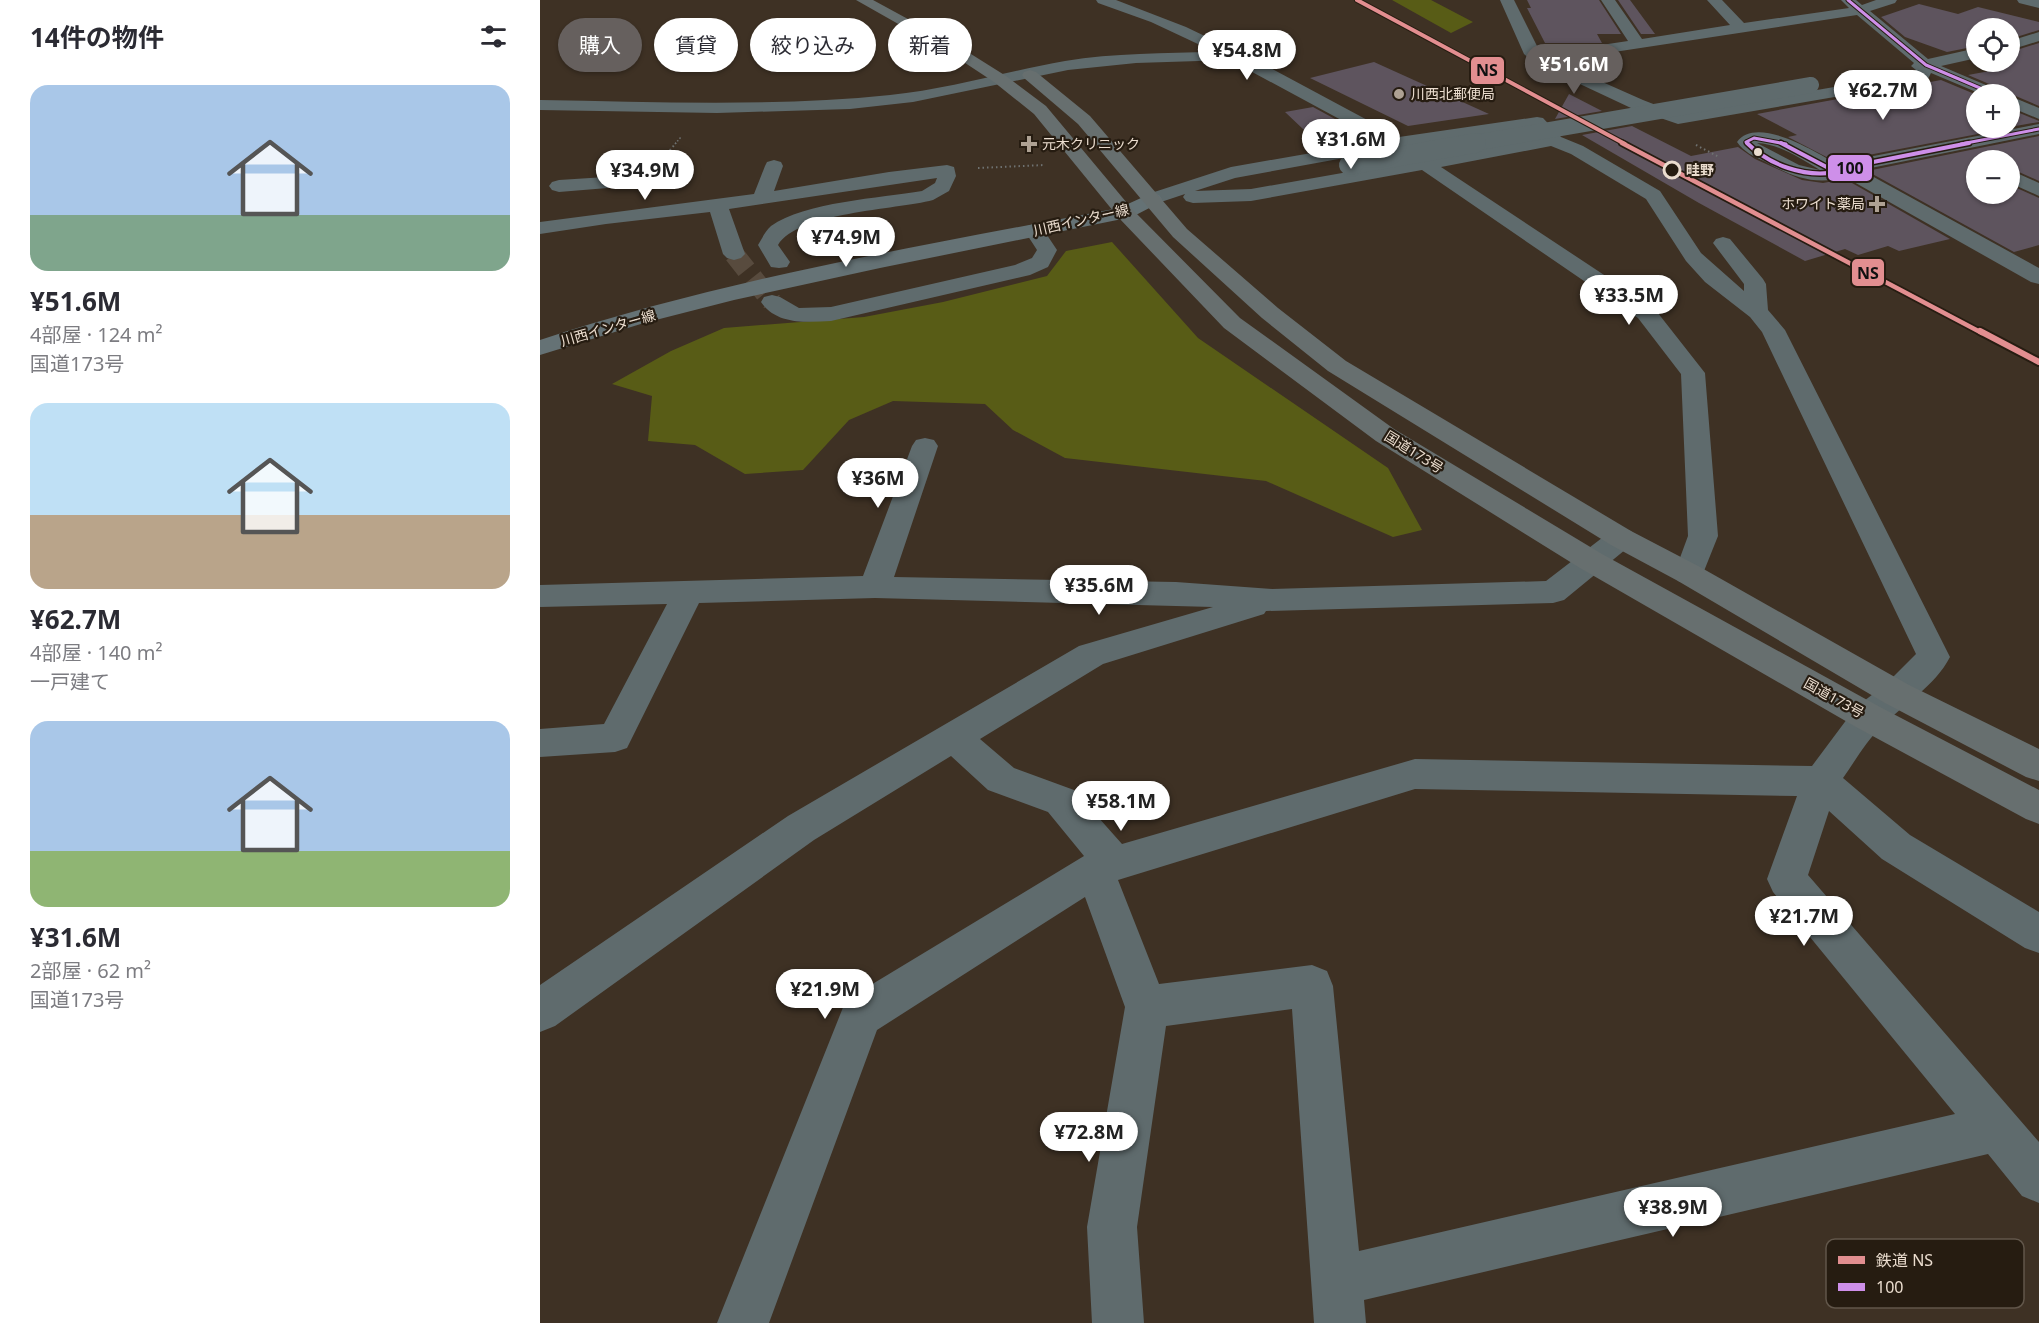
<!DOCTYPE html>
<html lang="ja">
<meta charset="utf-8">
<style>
:root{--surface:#fff;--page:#f7f7f7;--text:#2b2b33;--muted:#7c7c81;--accent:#66605e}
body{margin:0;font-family:"Noto Sans","Noto Sans JP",sans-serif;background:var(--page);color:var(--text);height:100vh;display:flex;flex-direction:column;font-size:22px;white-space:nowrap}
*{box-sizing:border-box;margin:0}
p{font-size:20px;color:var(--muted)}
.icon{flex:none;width:33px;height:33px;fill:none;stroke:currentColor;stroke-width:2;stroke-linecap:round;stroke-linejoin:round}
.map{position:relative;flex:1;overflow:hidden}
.sheet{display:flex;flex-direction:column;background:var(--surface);width:540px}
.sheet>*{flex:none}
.hud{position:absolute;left:18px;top:18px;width:570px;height:54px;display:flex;gap:12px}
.buttons{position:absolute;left:1426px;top:18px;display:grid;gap:12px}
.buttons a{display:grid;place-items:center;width:54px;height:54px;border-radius:50%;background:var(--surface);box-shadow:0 2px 4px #0004;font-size:30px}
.price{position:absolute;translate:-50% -51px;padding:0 14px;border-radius:21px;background:#fff;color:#222;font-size:20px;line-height:39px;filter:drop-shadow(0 2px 3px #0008)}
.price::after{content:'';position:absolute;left:50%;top:36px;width:18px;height:14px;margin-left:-9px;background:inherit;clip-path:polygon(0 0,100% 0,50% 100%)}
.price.current{background:var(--accent);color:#fff}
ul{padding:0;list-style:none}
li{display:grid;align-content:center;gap:12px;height:318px;padding:0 30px}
li span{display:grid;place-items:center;height:186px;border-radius:18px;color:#555}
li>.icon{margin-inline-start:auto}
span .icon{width:108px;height:108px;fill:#fffc;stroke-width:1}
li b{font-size:26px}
h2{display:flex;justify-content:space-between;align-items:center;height:72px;padding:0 30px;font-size:26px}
.chip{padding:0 21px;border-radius:27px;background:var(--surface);box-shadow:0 2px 4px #0004;font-size:21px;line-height:54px}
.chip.current{background:var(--accent);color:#fff}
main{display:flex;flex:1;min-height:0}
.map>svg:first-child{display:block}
.forest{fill:#585c16}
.building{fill:#5e545e}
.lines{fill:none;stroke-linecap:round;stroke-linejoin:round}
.minor-tunnel{stroke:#584b3e;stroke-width:20;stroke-dasharray:20 10;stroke-linecap:butt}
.path-far1{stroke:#6f7271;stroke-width:1.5;stroke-dasharray:1.5 2;stroke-linecap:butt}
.path{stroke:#6f7271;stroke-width:2;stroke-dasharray:1.5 3;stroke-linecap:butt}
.minor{fill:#5f6b6d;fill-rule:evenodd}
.major{fill:#657275;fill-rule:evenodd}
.highway{fill:#676f6f;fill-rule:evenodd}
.minor-bridge-far1{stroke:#5f6b6d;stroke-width:16}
.minor-bridge{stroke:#5f6b6d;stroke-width:20}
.bus-1-far1-casing{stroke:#261c11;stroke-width:5}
.bus-1-casing{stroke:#261c11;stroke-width:7}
.bus-1-far1{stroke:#ce8fe9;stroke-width:3}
.bus-1{stroke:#ce8fe9;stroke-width:4}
.rail-1-far2-casing{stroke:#261c11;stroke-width:6}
.rail-1-far1-casing{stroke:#261c11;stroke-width:8}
.rail-1-casing{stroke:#261c11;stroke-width:10}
.rail-1-far2{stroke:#e28e90;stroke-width:4}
.rail-1-far1{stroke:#e28e90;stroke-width:4.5}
.rail-1{stroke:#e28e90;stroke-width:6}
.poi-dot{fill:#aea193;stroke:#261c11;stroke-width:2}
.bus-dot{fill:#ebddcf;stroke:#261c11;stroke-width:2}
.stop-dot{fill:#261c11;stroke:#ebddcf;stroke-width:3}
.labels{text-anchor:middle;stroke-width:4.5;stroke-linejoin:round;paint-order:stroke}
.far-poi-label{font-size:14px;fill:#ebddcf;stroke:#261c11;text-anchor:start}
.far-stop-label{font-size:14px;font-weight:bold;fill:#ebddcf;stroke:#261c11;text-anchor:start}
.far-street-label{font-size:14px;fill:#ebddcf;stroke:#261c11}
.key{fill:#261c11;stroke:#61564a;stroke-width:1.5}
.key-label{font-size:16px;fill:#ebddcf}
.line-badge{stroke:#261c11;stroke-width:2}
.pale-badge-label{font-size:16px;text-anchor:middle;font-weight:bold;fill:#111}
</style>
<main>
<section class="sheet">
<h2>14件の物件<svg class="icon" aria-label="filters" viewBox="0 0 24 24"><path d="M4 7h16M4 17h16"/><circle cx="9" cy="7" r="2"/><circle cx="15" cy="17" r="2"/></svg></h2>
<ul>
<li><span style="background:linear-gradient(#a9c7e8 70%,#7fa58c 0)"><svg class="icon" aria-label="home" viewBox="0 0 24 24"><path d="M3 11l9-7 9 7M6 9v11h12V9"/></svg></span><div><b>¥51.6M</b><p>4部屋 · 124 m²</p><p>国道173号</p></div></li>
<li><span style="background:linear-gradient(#bfe0f5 60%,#b9a48a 0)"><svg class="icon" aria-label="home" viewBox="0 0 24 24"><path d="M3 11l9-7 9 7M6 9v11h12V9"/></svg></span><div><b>¥62.7M</b><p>4部屋 · 140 m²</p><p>一戸建て</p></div></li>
<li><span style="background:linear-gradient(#a9c7e8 70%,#8fb573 0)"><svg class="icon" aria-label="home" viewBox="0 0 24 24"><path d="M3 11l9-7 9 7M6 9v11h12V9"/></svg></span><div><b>¥31.6M</b><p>2部屋 · 62 m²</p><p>国道173号</p></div></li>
</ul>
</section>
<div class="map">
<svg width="1499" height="1323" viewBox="0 0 1499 1323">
<rect width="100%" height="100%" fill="#3e3124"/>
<path class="forest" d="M852,0H891L933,22L911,33Z
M572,242L658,338L848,468L882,530L853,537L726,481L525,458L473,430L445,404L353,401L309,420L263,470L205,474L155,445L108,441L112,396L72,384L131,351L184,328L324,317L403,302L507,276L526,251Z"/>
<path class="building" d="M987,0H1059L1081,34H1057L1062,43H1005L987,8H991Z
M1078,0H1090L1115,34H1101Z
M1379,4L1418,14L1438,7L1499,22V30L1470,39V28H1437V46L1407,52L1365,37L1341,17Z
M1499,43V106L1471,94H1464L1461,89L1428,75L1455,70L1431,62H1470V52Z
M834,62L949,114L868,126L770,78Z
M1401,80L1437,95V128H1469L1318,157L1300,164L1248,137L1257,135L1217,114Z
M1029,94L1062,111L1015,119Z
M773,107L828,137L830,139L782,147L745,112Z
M1470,109L1499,121V122L1470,127Z
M1092,126L1151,156L1198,147L1215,159L1262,180L1283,183L1305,179L1410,239L1359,251L1348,246L1318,255L1305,249L1265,261L1159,203L1042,135Z
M1499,136V181L1470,168V160H1437V194H1470V185L1499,198V245L1474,252L1327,171Z"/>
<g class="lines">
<path class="minor-tunnel" d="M194,254L232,302"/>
<path class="path-far1" d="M135,144L141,137"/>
<path class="path" d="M1156,145L1179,157
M117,162L121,161L136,143
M438,168L505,165"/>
<path class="minor" d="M556,0H576L646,27L723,64L859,137L997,117L1003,118L1021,137L1043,146L1120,191L1161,253L1204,291V284L1173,243L1176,239L1183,237L1190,239L1223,279L1226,284L1228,310L1245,330L1410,657C1395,686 1364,704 1342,726C1327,740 1315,761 1303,778L1370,835L1499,912V953L1485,948L1342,859L1289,811L1268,875L1499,1142V1203L1482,1196L1448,1154L824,1300L826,1323H774L752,1009L626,1026L597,1227L604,1323H552L547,1227L585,1007L545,897L337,1030L229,1323H177L306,1000L544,856L508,812L448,790L411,756L274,840L15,1026L0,1032V985L248,816L539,646L673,607L335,598L159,603L87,748L75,752L0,757V729L64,724L127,604L0,607V585L323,576L372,446L376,440L385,438L394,440L398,446L354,577L636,582L732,589L1006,581L1071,531L1081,528L1091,531L1096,538L1091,545L1024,600L1013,603L726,611L724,614L563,664L440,739L474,768L534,790L582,844L875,759L1272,766L1316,707L1345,685L1376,654L1222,332L1210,317L1165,282L1146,261L1106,199L1031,154L1011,146L901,167L1114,308L1165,373L1178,536L1160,581L1149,585L1138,581L1134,574L1148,536L1141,374L1098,318L882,170L711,201L653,203L646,201L643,197L645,194L612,205L605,203L602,199L605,195L691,167L840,141L690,60L596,63L528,70L373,102L310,109L177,113L0,110V100C117,102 234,107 350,95C409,89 467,71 525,61C574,53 625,53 675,52L611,22L558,3ZM993,128L1002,138L889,158L872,146ZM853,149L870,161L711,189L655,191L695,178ZM875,789L1257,796L1227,879L1233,892L1415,1114L819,1251L793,986L787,971L772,965L619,984L578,880Z
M960,0H974L1001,54L1088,41L1061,0H1075L1102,39L1190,25L1167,0H1182L1204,23L1309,8L1301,0H1316L1322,5L1336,0H1357L1355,3L1330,11L1388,59L1437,48V58L1401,66L1460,91L1462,94H1441L1391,73L1388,79L1370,84L1138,124L1091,108L993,62L984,54ZM1317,15L1374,63L1371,66L1376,70L1375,73L1139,114L1103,100L1015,61Z
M1477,0H1499V8L1479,3Z
M1499,32V41L1470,50V41Z
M1470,96L1499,108V119L1470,107Z
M1499,124V134L1321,170L1499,268V284L1491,282L1305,177C1274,186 1251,176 1224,161C1213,156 1204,152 1197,142C1217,114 1279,154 1300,166L1318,159ZM1217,143C1240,144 1261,159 1280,170L1259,165Z
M234,160L241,162L243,166L234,191L349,172L407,165L414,167L416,176L409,191L393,200C355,210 258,212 238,245L250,262L247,267L239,268L231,267L218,245C222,239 225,231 231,226C264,202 341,198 382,191L395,183L397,178L189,209L205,254L201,258L194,260L187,258L183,254L170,212L66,224L0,234V222L214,194L225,166L227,162Z
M1470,170L1499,183V196L1470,183Z
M97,175L104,177L106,181L104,185L19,192L12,190L9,186L12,182L19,180Z
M494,224L501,226L517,250L508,267L490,275L291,321C266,322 237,325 221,302L224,297L232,295L240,297L259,308L291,307L475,265L492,258L497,250L484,230L487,226Z"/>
<path class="major" d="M612,193L619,195L622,199L619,203L592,217L340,268L194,300L104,323L0,355V340C188,278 385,245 579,208Z"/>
<path class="highway" d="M316,0H333L423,49L466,76L506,106L592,209L700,318L854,429L1062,554L1340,707L1499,790V824L1486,819L1316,727L1040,568L836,441L684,328L578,217L494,114L454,82L413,55Z
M490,70L496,72L550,116L647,229L738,308L806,361L1091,531L1160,567L1369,685L1499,749V781L1486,777L1345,703L1138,581L1071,545L788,371L722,318L633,237L538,124L484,78L482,75L484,72Z"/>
<path class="minor-bridge-far1" d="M928,144L1271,85"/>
<path class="minor-bridge" d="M809,165L936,143"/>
<defs>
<path id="bus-1-far1" d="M1308,0L1386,65L1454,94
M1208,144L1206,142L1214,138L1246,144
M1421,144L1499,129"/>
<path id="bus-1" d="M1207,143C1229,165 1265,178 1296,172
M1241,143L1296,172
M1318,165L1429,143
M1296,172L1300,171
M1296,172L1300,171"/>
</defs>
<use href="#bus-1-far1" class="bus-1-far1-casing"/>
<use href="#bus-1" class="bus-1-casing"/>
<use href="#bus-1-far1" class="bus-1-far1"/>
<use href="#bus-1" class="bus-1"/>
<defs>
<path id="rail-1-far2" d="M817,0L1085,144"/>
<path id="rail-1-far1" d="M1082,143L1442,333"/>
<path id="rail-1" d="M1440,331L1499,362"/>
</defs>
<use href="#rail-1-far2" class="rail-1-far2-casing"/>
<use href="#rail-1-far1" class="rail-1-far1-casing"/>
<use href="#rail-1" class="rail-1-casing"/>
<use href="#rail-1-far2" class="rail-1-far2"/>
<use href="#rail-1-far1" class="rail-1-far1"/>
<use href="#rail-1" class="rail-1"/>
</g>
<g class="poi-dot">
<circle cx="859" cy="94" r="6"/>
<path d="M486 135h6v6h6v6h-6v6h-6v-6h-6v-6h6z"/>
<path d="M1334 195h6v6h6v6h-6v6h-6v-6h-6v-6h6z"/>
</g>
<circle class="bus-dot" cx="1218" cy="152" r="5"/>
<circle class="stop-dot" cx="1132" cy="170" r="8"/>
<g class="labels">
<g class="far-poi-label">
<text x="871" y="99">川西北郵便局</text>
<text x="502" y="149">元木クリニック</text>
<text x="1325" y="209" text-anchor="end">ホワイト薬局</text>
</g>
<g class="far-stop-label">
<text x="1146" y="175">畦野</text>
</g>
<g class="far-street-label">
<text transform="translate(541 220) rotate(-13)" y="5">川西インター線</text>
<text transform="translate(68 328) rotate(-16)" y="5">川西インター線</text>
<text transform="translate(874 452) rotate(32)" y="5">国道173号</text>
<text transform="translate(1294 698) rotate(29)" y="5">国道173号</text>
</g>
</g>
<rect x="1286" y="1239" width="198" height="69" rx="9" class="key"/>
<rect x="1298" y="1256" width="27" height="8" fill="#e28e90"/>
<rect x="1298" y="1283" width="27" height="8" fill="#ce8fe9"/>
<g class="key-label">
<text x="1336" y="1266">鉄道 NS</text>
<text x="1336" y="1293">100</text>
</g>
<g class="line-badge">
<rect x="930" y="56" width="35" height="29" rx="6" fill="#e28e90"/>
<rect x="1287" y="154" width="46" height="28" rx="6" fill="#ce8fe9"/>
<rect x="1311" y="258" width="34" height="29" rx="6" fill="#e28e90"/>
</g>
<g class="pale-badge-label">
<text x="947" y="76">NS</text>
<text x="1310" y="174">100</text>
<text x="1328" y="279">NS</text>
</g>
</svg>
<div class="buttons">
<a><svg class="icon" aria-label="locate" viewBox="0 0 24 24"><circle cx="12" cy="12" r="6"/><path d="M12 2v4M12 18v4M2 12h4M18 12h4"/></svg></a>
<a>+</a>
<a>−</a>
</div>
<b class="price" style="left:707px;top:81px">¥54.8M</b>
<b class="price current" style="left:1034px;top:95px">¥51.6M</b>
<b class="price" style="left:1343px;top:121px">¥62.7M</b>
<b class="price" style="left:811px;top:170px">¥31.6M</b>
<b class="price" style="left:105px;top:201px">¥34.9M</b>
<b class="price" style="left:306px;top:268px">¥74.9M</b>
<b class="price" style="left:1089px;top:326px">¥33.5M</b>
<b class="price" style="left:338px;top:509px">¥36M</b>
<b class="price" style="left:559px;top:616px">¥35.6M</b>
<b class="price" style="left:581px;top:832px">¥58.1M</b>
<b class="price" style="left:1264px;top:947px">¥21.7M</b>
<b class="price" style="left:285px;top:1020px">¥21.9M</b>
<b class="price" style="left:549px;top:1163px">¥72.8M</b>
<b class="price" style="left:1133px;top:1238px">¥38.9M</b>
<div class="hud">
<a class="chip current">購入</a>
<a class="chip">賃貸</a>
<a class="chip">絞り込み</a>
<a class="chip">新着</a>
</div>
</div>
</main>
